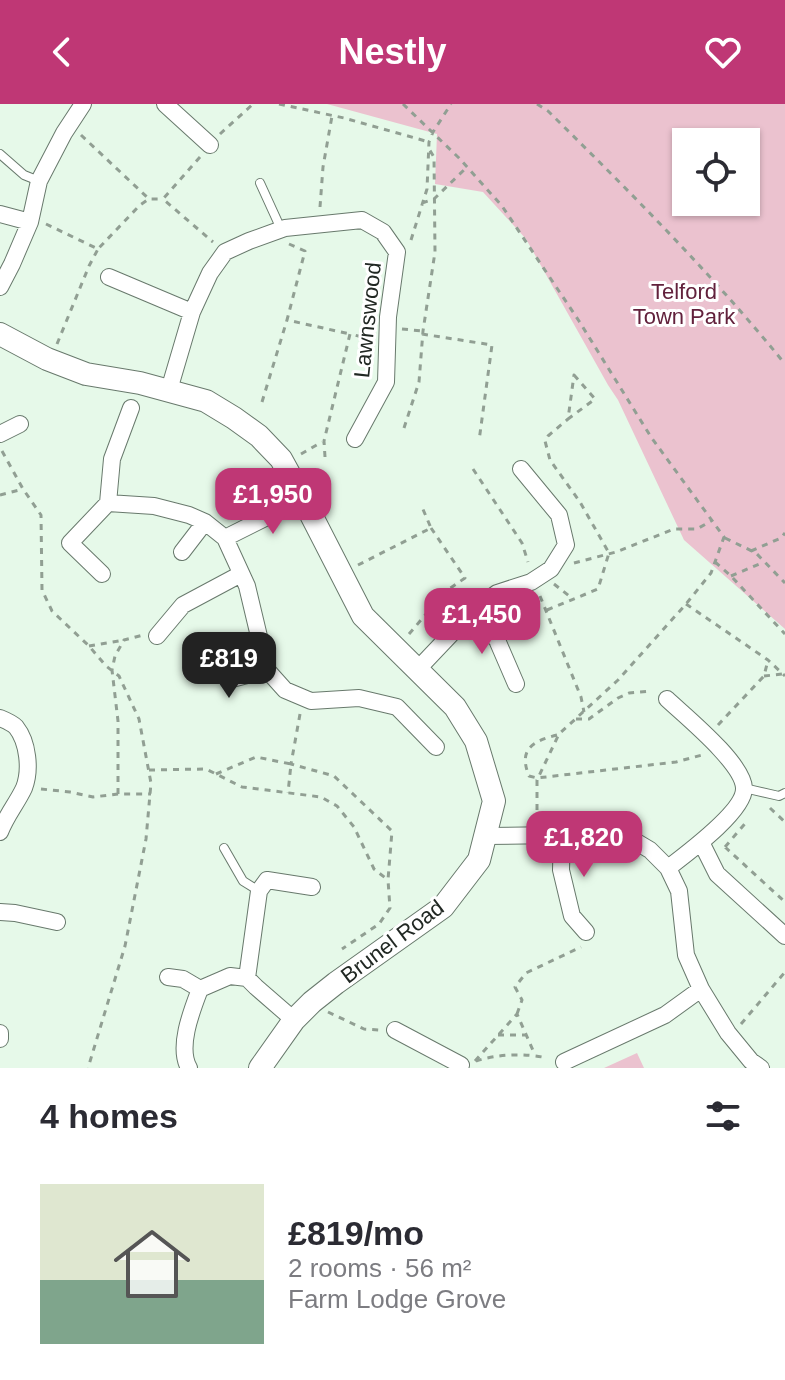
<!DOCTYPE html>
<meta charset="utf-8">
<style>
:root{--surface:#fff;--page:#f7f7f7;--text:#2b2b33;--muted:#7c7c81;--accent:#bf3775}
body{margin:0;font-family:Helvetica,sans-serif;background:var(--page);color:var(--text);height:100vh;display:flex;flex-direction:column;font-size:30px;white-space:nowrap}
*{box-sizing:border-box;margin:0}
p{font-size:26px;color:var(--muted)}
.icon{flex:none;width:44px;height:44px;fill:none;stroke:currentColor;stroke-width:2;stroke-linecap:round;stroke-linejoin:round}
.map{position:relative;height:964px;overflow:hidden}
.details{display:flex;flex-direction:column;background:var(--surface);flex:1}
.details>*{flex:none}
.buttons{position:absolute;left:672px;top:24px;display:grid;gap:16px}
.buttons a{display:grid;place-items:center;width:88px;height:88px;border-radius:0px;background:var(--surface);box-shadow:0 2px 6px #0004;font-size:40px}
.price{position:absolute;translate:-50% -68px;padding:0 18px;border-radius:16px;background:var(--accent);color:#fff;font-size:26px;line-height:52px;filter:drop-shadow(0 2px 4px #0008)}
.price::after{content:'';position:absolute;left:50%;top:48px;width:24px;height:18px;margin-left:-12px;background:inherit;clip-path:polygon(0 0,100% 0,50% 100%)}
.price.current{background:#222;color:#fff}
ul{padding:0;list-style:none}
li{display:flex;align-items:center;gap:24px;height:200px;padding:0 40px}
li span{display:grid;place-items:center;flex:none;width:224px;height:160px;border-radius:0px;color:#555}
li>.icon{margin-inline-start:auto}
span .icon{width:96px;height:96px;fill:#fffc;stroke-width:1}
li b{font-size:34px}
h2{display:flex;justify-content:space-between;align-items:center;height:96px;padding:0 40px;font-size:34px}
header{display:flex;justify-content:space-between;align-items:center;height:104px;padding:0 40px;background:var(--accent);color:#fff;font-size:36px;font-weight:700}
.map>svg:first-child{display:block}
.green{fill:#ebc2cf;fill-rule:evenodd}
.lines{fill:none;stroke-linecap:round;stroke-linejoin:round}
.lane-casing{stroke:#68796c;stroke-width:10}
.street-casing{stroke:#68796c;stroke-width:18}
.secondary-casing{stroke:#68796c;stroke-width:24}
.path{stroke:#919f93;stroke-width:3;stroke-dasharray:6 6;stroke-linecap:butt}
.lane{stroke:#fff;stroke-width:8}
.street{stroke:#fff;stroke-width:16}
.secondary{stroke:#fff;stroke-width:22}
.labels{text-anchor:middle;stroke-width:6;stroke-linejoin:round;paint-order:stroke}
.park-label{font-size:22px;fill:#62213c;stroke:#fff}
.street-label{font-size:22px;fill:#212823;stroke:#fff}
</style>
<header><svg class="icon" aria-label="back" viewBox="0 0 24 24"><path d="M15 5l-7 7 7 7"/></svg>Nestly<svg class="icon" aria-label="heart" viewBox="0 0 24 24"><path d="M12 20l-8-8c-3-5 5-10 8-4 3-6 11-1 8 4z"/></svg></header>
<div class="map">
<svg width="785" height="964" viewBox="0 0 785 964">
<rect width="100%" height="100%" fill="#e6f9e9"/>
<path class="green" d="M327,0H785V525L684,436L618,296L608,281L526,135L483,88L435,80L437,30ZM686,38H746V98H686Z
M637,949L644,964H604Z"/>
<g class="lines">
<defs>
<path id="lane" d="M0,50L24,71L39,77
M260,79L281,125
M442,497L462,518
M744,684L779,692L785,689
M224,744L243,777L259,787"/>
<path id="street" d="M165,0L210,41
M0,110L30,118
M109,173L192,208
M0,183L12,160L30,118L39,77L64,29L83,0
M169,286L192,208L210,169L225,148L249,137L285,124L362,116L383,128L397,148L388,213L386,278L355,335
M131,304L112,355L108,399L154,402L189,411L205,418L225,434L247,482L267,566L285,586L311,597L359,594L397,603L436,643
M0,330L20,320
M225,434L303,395
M182,448L205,418
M102,470L70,439L108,399
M472,508L497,536L516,580
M157,532L183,501L241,470
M222,559L228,576L267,566
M417,566L472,508L497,489L531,478L551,465L566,441L559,411L521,365
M667,595C685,612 743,659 744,684C745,707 686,750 668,764
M0,614C5,616 12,619 16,623C28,638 31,666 24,684C17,699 6,712 0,728
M562,731L561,766L572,812L586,828
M485,732L623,730L650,746L668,764L679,787L686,851L701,885L728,929L751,957L761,964
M701,738L717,770L785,832
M0,808L15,809L57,818
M168,873L183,875L200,885
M247,874L259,787L267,776L312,783
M395,926L461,961L459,964
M0,929V935
M564,958L665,911L701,885
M189,964C177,943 192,906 200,885L230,872L247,874L256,883L294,916"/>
<path id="secondary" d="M0,230L47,255L86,270L140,279L206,297L234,314L259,332L281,355L303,395L363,512L455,603L476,637L494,697L479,756L443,803L336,879L312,898L294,916L260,964"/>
</defs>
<use href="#lane" class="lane-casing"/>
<use href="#street" class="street-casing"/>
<use href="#secondary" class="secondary-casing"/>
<path class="path" d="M279,0L344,14L429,38
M403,0L459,54L502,102L579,217L651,333L724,433L711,469L686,500L618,576L559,630L537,676V716
M537,0L548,7C631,89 712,170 785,260
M220,30L253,0
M81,31L149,95H163
M200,53L163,95L213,138
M422,99L434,95L467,63
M320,103L323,63L332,12
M46,120L98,145L140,101L149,95
M411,136L427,85L429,38L433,28L451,0
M289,140L305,147L287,216L350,230
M402,225L423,227
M422,230L492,241L479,337
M57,240L89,162L98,145
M574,271L595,295L568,315Z
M262,298L287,216
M404,324L419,278L423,227L435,148L434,53L429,45
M2,347L23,385L41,411L42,486L52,507L89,542L106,562L119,572L139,615L151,679L146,735L125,842L88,964
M301,350L322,338
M325,353L324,337L350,230L371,235
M473,365L522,439L528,458
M0,391L23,385
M431,424L465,474L446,487
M725,434L756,449L785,479
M751,447L781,434L785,429
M715,458L731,472L785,530
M574,459L616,448L674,425H697L711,417
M358,461L431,424L422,403
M731,472L764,458
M554,480L573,495
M540,492L581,593L584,608
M686,500L768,556L785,572
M547,506L598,485L609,449L580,398L550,356L545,337L548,332L568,315
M409,530L433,502
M89,542L124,536
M764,572L783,570
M300,610L291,660L334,672L392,727L388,776L390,804L379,820L342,845
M576,615H589L618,594L629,589L652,587
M718,621L764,572L768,556
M557,631C533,637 518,645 529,672L537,674L676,658L702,651
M149,666L206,665L242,683L321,693L337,702L354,723L374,765L388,776
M216,670L256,653L291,660L288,689
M41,685L70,688L93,693L118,690H151
M118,690V617L112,566L115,552L124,536L143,531
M770,704L785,718
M725,743L785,798
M725,743L748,716
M328,908L364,925L380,926
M517,910L522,896L515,883L526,869L581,843
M741,920L785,868
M498,931H526
M475,957L517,910L535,951
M476,957C497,950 526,949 547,954"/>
<use href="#lane" class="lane"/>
<use href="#street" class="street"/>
<use href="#secondary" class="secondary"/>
</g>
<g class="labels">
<g class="park-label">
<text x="684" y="195">Telford<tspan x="684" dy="25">Town Park</tspan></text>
</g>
<g class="street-label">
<text transform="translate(367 216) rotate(-84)" y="8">Lawnswood</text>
<text transform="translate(392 837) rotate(-37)" y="8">Brunel Road</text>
</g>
</g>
</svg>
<div class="buttons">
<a><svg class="icon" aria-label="locate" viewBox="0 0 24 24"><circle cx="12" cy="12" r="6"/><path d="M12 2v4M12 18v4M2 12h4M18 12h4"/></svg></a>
</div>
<b class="price" style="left:273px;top:432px">£1,950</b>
<b class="price" style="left:482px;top:552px">£1,450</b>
<b class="price current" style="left:229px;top:596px">£819</b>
<b class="price" style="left:584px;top:775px">£1,820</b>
</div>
<section class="details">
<h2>4 homes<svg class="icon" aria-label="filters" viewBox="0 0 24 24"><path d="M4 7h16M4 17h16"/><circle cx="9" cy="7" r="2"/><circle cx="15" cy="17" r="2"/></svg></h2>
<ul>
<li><span style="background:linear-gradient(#dfe7d0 60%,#7fa58c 0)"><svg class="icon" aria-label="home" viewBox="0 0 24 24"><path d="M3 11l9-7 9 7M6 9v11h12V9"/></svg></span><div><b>£819/mo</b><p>2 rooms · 56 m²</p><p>Farm Lodge Grove</p></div></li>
</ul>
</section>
